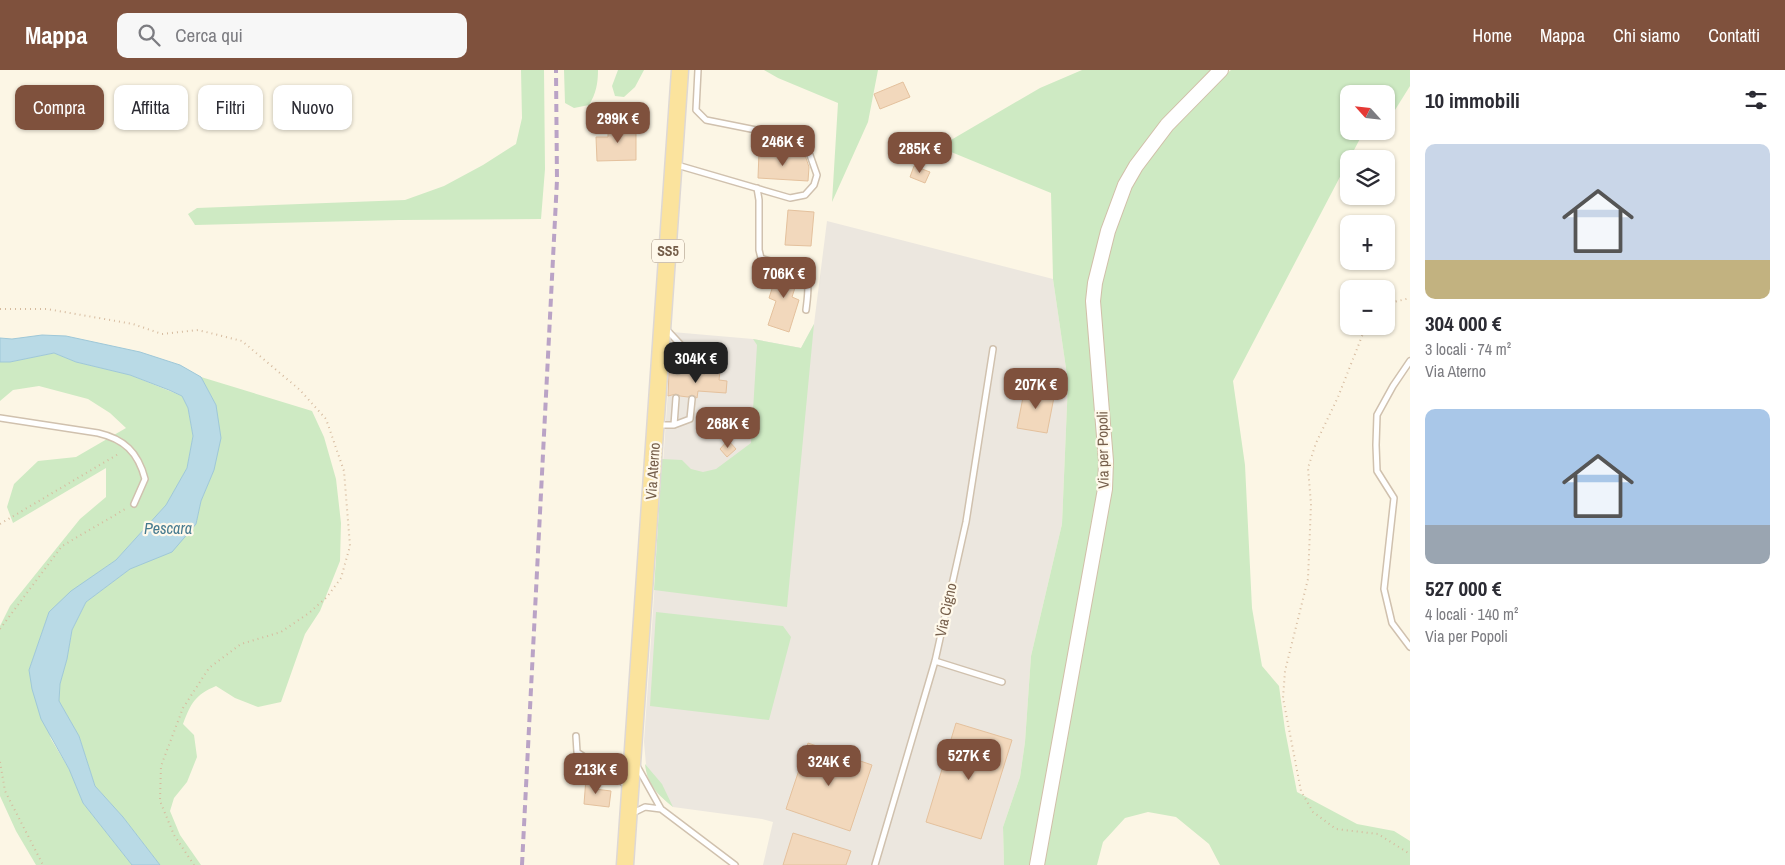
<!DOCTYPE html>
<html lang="it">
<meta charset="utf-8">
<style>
:root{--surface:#fff;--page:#f7f7f7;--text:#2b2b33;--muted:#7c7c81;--accent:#7f513d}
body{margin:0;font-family:"Archivo Narrow",sans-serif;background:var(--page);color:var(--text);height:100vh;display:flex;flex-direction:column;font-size:19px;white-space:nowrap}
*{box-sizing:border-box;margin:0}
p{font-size:16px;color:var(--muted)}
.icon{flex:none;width:28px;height:28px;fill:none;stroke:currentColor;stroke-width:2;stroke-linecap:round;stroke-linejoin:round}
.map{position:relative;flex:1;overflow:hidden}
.drawer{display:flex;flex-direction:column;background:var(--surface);width:375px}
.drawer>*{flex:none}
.banner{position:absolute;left:15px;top:15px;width:475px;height:45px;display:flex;gap:10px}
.needle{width:32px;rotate:297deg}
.tools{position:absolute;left:1340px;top:15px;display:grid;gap:10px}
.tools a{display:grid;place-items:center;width:55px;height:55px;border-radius:10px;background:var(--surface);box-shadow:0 1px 4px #0004;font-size:25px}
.price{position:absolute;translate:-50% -42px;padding:0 11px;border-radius:10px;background:var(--accent);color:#fff;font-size:16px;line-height:32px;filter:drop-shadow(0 1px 2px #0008)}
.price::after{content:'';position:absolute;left:50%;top:30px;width:15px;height:11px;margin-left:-8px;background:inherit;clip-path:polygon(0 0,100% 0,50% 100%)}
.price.on{background:#222;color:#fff}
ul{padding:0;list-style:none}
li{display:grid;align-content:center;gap:10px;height:265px;padding:0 15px}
li span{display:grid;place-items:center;height:155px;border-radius:10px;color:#555}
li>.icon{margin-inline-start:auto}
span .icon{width:90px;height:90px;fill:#fffc;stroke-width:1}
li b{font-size:21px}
h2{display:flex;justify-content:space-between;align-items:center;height:60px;padding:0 15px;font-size:21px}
.tag{padding:0 18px;border-radius:10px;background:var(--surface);box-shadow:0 1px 4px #0004;font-size:18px;line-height:45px}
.tag.on{background:var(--accent);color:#fff}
header{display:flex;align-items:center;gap:30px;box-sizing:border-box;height:70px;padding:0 25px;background:var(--accent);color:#fff}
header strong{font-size:24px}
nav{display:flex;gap:28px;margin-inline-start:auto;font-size:18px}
.search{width:350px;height:45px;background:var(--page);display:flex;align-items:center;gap:12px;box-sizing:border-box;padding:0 18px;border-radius:10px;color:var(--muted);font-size:19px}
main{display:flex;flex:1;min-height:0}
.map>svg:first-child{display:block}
.industrial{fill:#ece7df}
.green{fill:#ceeac3}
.water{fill:#b9dae6;stroke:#9fc8d8}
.building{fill:#f2d8bc;stroke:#e4c19d}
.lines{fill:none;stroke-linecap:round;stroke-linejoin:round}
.service-casing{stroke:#d0c1ae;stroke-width:8}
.secondary-casing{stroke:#d1bfa8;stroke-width:16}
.primary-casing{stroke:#ded8d4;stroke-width:19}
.path{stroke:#d6bb9f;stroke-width:2;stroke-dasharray:1 4;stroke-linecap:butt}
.service{stroke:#fff;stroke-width:5}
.secondary{stroke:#fff;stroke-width:14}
.primary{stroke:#fbe39d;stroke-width:16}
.rail{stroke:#baa3c6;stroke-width:4;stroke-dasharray:8 5;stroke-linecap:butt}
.labels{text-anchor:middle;stroke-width:4.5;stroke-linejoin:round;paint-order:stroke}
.shield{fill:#fff9eb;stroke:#9e8c7a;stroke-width:1}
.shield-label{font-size:14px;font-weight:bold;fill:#755e4a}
.street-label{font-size:15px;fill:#755e4a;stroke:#fff9eb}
.water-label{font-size:16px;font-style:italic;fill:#467a8f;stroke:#fff9eb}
</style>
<header>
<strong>Mappa</strong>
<div class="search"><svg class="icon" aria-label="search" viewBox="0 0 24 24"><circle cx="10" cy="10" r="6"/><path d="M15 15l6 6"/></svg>Cerca qui</div>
<nav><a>Home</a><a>Mappa</a><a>Chi siamo</a><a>Contatti</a></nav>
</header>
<main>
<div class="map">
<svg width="1410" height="795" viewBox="0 0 1410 795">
<rect width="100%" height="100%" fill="#fcf6e5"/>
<path class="industrial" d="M827,151L1053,209L1068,312L1062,454L1031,586L1025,672L1020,707L1003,757L1004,795H763L773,752L762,749L673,737L657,723L647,706L644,672L672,262L753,269L801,278L814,254Z"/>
<path class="green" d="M521,0H544L545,99L541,149L399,150L195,155L188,144L197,138L405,130L444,116L483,95L516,74L522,48Z
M564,0H598C598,13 596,24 589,35L574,38L565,33Z
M618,0H644L635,17L624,27L615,26L612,16Z
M764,0H878L868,52L832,132L838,33L778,8Z
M1082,0H1212L1162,51L1131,93L1087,231L1100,391L1099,418L1031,795H1004L1003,757L1020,707L1025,672L1031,586L1062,454L1068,312L1053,209L1051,123L939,77L1040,18Z
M1231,0H1410V16L1395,40L1389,68L1386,57V24H1349V61H1364L1233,311L1245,395L1252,538L1262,596L1279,616L1285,660L1297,722L1357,754L1394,761L1410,771V795H1220L1209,774L1176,747L1148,742L1125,748L1103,772L1097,795H1043L1111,419L1100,232C1103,193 1120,131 1142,98C1158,75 1176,55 1196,35C1207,23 1218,10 1231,0Z
M814,254L787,537L654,520L662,389L682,390L691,399L703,402L716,399L751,373L757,275L753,269L801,278Z
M54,283L76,292L130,305L182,326L188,338L193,366L187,398L166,435L116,490L97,503L49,542L29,600L51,669L69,699L83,733L132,795H36L16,761L0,726V556L10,536L80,449L106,427V398L13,453L7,437L14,414L38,391L76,387L126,358L110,343L88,329L39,316L13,320L0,331V292H10Z
M201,307L312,341L324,367L336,409L341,453L340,491L320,541L305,564L281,632L258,637L235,628L216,616C195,625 191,633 183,654L194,665L197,687L187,712L174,728L170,741L180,765L201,795H160L123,747L95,716L79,666L59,631L60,614L67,589L72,560L86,532L130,499L144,493L196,454L201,431L214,400L216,335Z
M656,542L783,556L791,567L769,650L650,636Z
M645,694L662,714L673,737C658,725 647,714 645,694Z"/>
<path class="water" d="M42,265L66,266L140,282L180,295L201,307L216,335L221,368L214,400L201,431L196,454L172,482L130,499L86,532L72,560L67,589L60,614L59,631L79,666L95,716L123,747L160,795H132L83,733L69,699L41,649L32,619L29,600L49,542L71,521L116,490L166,435L187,398L193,366L188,338L182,326L169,320L130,305L76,292L54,283L10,292H0V268L12,269Z"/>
<path class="building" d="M903,12L910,27L880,39L874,24Z
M636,55V90L597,91L596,67H608V56Z
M759,82L805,85L809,97L808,111L758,108Z
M914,96L930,102L925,113L910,107Z
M788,140L814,142L811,176L785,175Z
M779,197L795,199L800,202L792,227L799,230L789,262L768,255L776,231L769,228Z
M705,300L720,301L719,310L727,311L726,323L698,321L697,328L692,325L688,327L680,326L676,324L668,326L669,302H674L677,305L682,302L694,305L698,303L705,304Z
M1025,317L1055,322L1047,363L1017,358Z
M724,351L734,359L726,368L717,360Z
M728,370L736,379L727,387L720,379Z
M956,653L1012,670L981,769L926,752Z
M808,673L872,695L850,761L786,739Z
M586,708L596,709L595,719L611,721L609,737L584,734Z
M793,763L851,781L846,795H783Z"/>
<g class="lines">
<defs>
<path id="service" d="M677,95L790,128L805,125L814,115L817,105L810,85L803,75L756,60L706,50L696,40L698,0
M757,118L759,130V180L761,188C769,192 778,192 788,193C814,194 808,222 806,240
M667,260L695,290L694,301
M1410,291L1393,316L1377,345L1376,375L1377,401L1394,428L1384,519L1392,553L1410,577
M678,301L680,275
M0,348L98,363C124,369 138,382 145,409L134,434
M659,355H674L690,349L692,329
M674,355L676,328
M935,591L1002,612
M576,666L577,682L628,716
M637,696L661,739L735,795
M631,744L645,737L661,739
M875,795L935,591L966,452L993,279"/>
<path id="secondary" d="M1037,795L1105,419L1106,391L1093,231L1095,213L1108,161L1125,115L1136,96L1167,55L1221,0"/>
<path id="primary" d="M625,795L680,0"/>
</defs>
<use href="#service" class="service-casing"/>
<use href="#secondary" class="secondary-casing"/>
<use href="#primary" class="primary-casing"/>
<path class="path" d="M1386,234L1410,228
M0,239H47L133,254L162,264L198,260L242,271L300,320L326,349L344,401L350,476L341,508L327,527L309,543L281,562L241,574L209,598L183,638L161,696L160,731L174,765L194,795
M1366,256L1338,327L1316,373L1308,398L1311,434L1308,509L1285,601L1283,628L1301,721L1313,742L1336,759L1378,764L1410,784
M0,454L120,383
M0,559L62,476L127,438
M0,692L5,721L43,795"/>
<use href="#service" class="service"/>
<use href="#secondary" class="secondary"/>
<use href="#primary" class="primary"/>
<path class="rail" d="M522,795L557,110L556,0"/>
</g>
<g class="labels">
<rect class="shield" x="652" y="169.5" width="32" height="23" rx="4"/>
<g class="shield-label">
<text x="668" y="186">SS5</text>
</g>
<g class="street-label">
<text transform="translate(1103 380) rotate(-91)" y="5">Via per Popoli</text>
<text transform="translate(653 401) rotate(-86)" y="5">Via Aterno</text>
<text transform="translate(946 540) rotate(-78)" y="5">Via Cigno</text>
</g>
<g class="water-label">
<text x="168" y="464">Pescara</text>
</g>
</g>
</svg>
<div class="tools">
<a><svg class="needle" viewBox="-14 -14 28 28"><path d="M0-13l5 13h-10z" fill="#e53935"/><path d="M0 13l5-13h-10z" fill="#7c7c81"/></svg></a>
<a><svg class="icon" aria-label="layers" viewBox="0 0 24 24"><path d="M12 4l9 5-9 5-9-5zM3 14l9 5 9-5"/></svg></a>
<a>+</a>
<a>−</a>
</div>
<b class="price" style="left:618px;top:74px">299K €</b>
<b class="price" style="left:783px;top:97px">246K €</b>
<b class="price" style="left:920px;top:104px">285K €</b>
<b class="price" style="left:784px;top:229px">706K €</b>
<b class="price on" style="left:696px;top:314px">304K €</b>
<b class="price" style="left:1036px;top:340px">207K €</b>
<b class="price" style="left:728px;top:379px">268K €</b>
<b class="price" style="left:969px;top:711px">527K €</b>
<b class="price" style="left:829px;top:717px">324K €</b>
<b class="price" style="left:596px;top:725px">213K €</b>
<div class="banner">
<a class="tag on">Compra</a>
<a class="tag">Affitta</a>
<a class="tag">Filtri</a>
<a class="tag">Nuovo</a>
</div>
</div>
<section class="drawer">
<h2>10 immobili<svg class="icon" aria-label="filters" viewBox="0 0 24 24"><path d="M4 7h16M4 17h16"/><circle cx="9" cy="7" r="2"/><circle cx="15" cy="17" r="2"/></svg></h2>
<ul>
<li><span style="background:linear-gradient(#c9d6e8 75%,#c2b280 0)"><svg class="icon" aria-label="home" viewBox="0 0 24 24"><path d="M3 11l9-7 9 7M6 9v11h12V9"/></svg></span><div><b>304 000 €</b><p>3 locali · 74 m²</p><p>Via Aterno</p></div></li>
<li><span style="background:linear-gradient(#a9c7e8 75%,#9aa5b1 0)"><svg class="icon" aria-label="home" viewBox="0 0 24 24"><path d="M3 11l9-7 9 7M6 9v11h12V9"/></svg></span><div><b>527 000 €</b><p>4 locali · 140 m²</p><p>Via per Popoli</p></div></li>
</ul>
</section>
</main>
